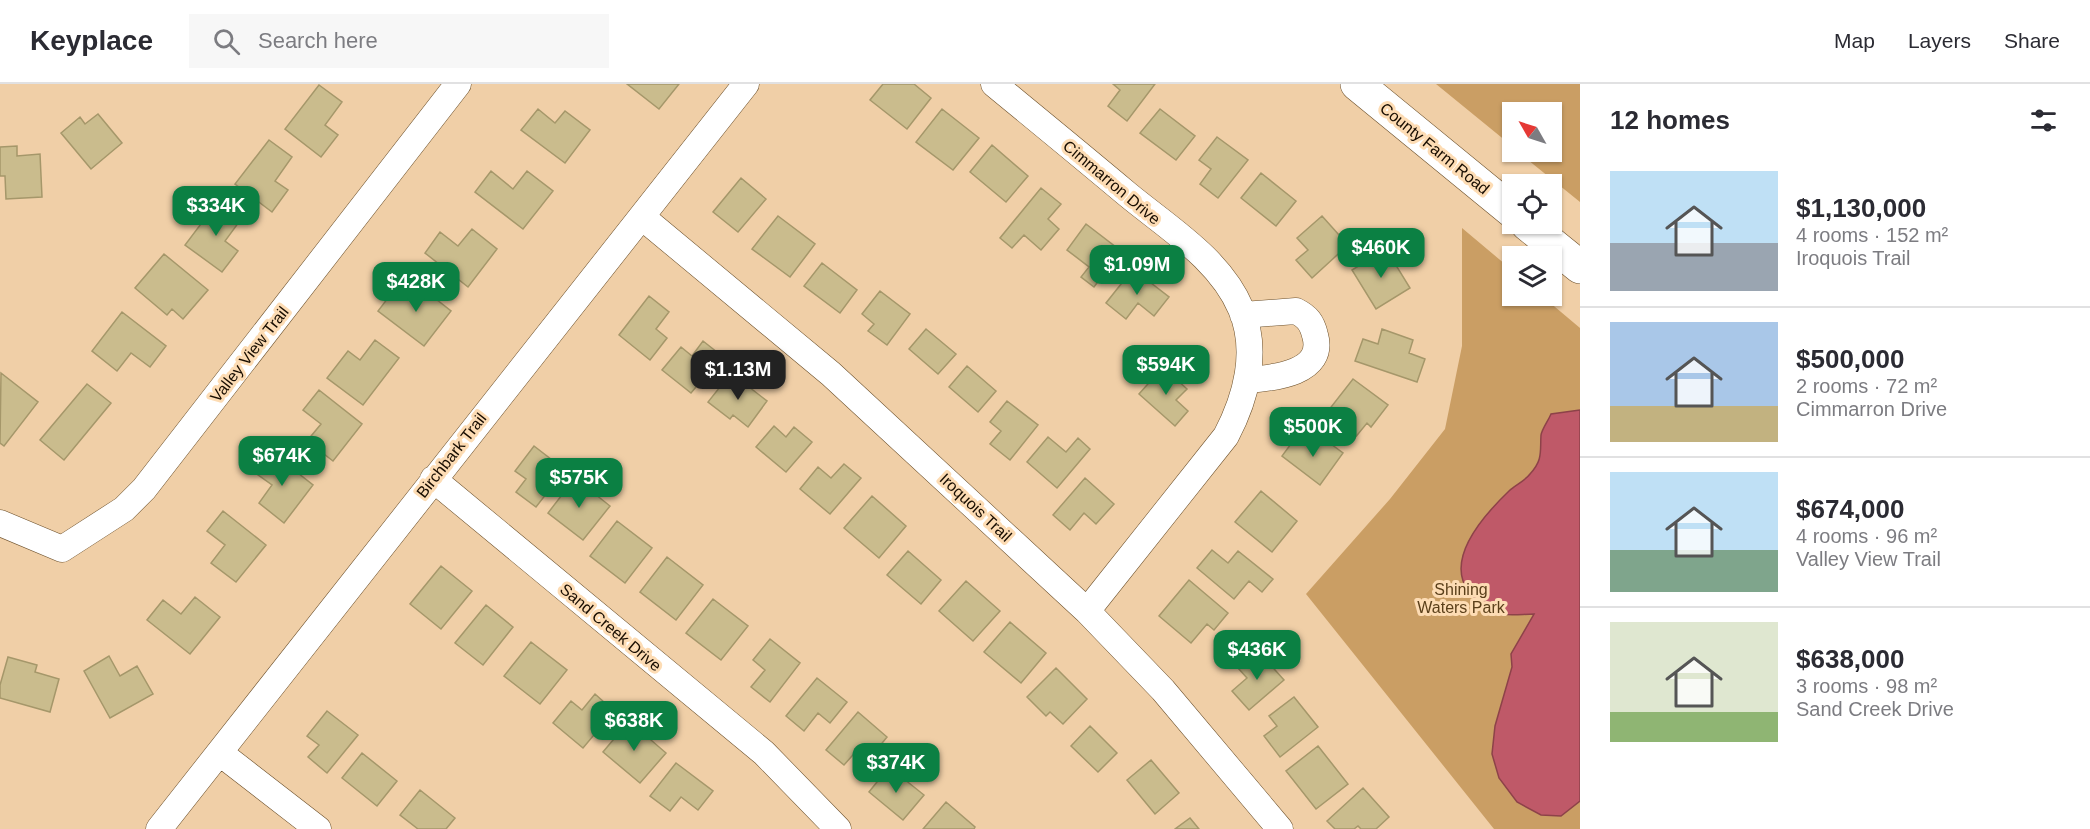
<!DOCTYPE html>
<meta charset="utf-8">
<style>
:root{--surface:#fff;--page:#f7f7f7;--text:#2b2b33;--muted:#7c7c81;--line:#e1e1e2;--accent:#0b8043}
body{margin:0;font-family:Arial,sans-serif;background:var(--page);color:var(--text);height:100vh;display:flex;flex-direction:column;font-size:22px;white-space:nowrap}
*{box-sizing:border-box;margin:0}
p{font-size:20px;color:var(--muted)}
.icon{flex:none;width:33px;height:33px;fill:none;stroke:currentColor;stroke-width:2;stroke-linecap:round;stroke-linejoin:round}
.map{position:relative;flex:1;overflow:hidden}
.sheet{display:flex;flex-direction:column;background:var(--surface);width:510px}
.sheet>*{flex:none}
.needle{width:39px;rotate:309deg}
.buttons{position:absolute;left:1502px;top:18px;display:grid;gap:12px}
.buttons a{display:grid;place-items:center;width:60px;height:60px;border-radius:0px;background:var(--surface);box-shadow:0 2px 4px #0004;font-size:30px}
.price{position:absolute;translate:-50% -51px;padding:0 14px;border-radius:12px;background:var(--accent);color:#fff;font-size:20px;line-height:39px;filter:drop-shadow(0 2px 3px #0008)}
.price::after{content:'';position:absolute;left:50%;top:36px;width:18px;height:14px;margin-left:-9px;background:inherit;clip-path:polygon(0 0,100% 0,50% 100%)}
.price.on{background:#222;color:#fff}
ul{padding:0;list-style:none}
li{display:flex;align-items:center;gap:18px;height:150px;padding:0 30px}
li+li{border-top:2px solid var(--line)}
li span{display:grid;place-items:center;flex:none;width:168px;height:120px;border-radius:0px;color:#555}
li>.icon{margin-inline-start:auto}
span .icon{width:72px;height:72px;fill:#fffc;stroke-width:1}
li b{font-size:26px}
h2{display:flex;justify-content:space-between;align-items:center;height:72px;padding:0 30px;font-size:26px}
header{display:flex;align-items:center;gap:36px;box-sizing:border-box;height:84px;padding:0 30px;background:var(--surface);border-bottom:2px solid var(--line)}
header strong{font-size:28px}
nav{display:flex;gap:33px;margin-inline-start:auto;font-size:21px}
.search{width:420px;height:54px;background:var(--page);display:flex;align-items:center;gap:15px;box-sizing:border-box;padding:0 21px;border-radius:0px;color:var(--muted);font-size:22px}
main{display:flex;flex:1;min-height:0}
.map>svg:first-child{display:block}
.green{fill:#ca9e64}
.water{fill:#bf5968;stroke:#8d4249;stroke-width:1.5}
.building{fill:#cabc8d;stroke:#a5976a;stroke-width:1.5}
.lines{fill:none;stroke-linecap:round;stroke-linejoin:round}
.street-casing{stroke:#6c502b;stroke-width:27}
.secondary-casing{stroke:#6c502b;stroke-width:34}
.street{stroke:#fff;stroke-width:26}
.secondary{stroke:#fff;stroke-width:33}
.labels{text-anchor:middle;stroke-width:6;stroke-linejoin:round;paint-order:stroke}
.street-label{font-size:16px;fill:#180d01;stroke:#fddcb4}
.park-label{font-size:16px;fill:#5a3f1a;stroke:#fddcb4}
</style>
<header>
<strong>Keyplace</strong>
<div class="search"><svg class="icon" aria-label="search" viewBox="0 0 24 24"><circle cx="10" cy="10" r="6"/><path d="M15 15l6 6"/></svg>Search here</div>
<nav><a>Map</a><a>Layers</a><a>Share</a></nav>
</header>
<main>
<div class="map">
<svg width="1580" height="745" viewBox="0 0 1580 745">
<rect width="100%" height="100%" fill="#f0cfa7"/>
<path class="green" d="M1436,0H1580V118L1518,68H1551V28H1512V62Z
M1462,144L1512,186V212H1542L1580,244V745H1494L1306,510L1390,415L1445,345L1462,262Z"/>
<path class="water" d="M1580,326V717L1561,732L1541,731L1517,718L1499,694L1492,670L1495,642L1512,583L1511,570L1534,530C1504,531 1490,536 1469,508C1444,475 1484,431 1509,407C1515,401 1525,397 1530,390C1543,376 1540,368 1541,351C1542,345 1548,337 1551,330Z"/>
<path class="building" d="M627,0H679L659,25Z
M883,0H914L931,14L907,45L870,16Z
M1113,0H1155L1127,37L1108,22L1120,6Z
M319,1L342,18L325,41L338,51L321,73L285,45Z
M538,25L555,39L565,27L590,46L565,79L521,46Z
M942,25L979,54L953,86L916,58Z
M1160,25L1195,52L1176,76L1140,49Z
M98,30L122,59L91,85L61,49L80,33L85,40Z
M1217,53L1248,76L1218,114L1200,100L1211,85L1199,76Z
M269,56L292,73L275,97L288,106L272,128L235,100Z
M992,61L1028,92L1006,118L970,88Z
M17,62V72L40,70L42,113L6,115L5,92H0V63Z
M491,87L513,105L527,87L553,107L523,145L475,108Z
M1261,89L1296,117L1276,142L1241,114Z
M741,94L766,115L738,148L713,128Z
M1041,104L1061,120L1048,135L1059,145L1041,166L1024,151L1012,164L1000,154Z
M219,116L242,134L225,157L238,167L222,188L185,161Z
M778,132L815,160L790,193L752,165Z
M1322,132L1348,161L1312,194L1296,176L1308,166L1297,154Z
M1086,140L1121,167L1094,203L1081,193L1089,183L1067,166Z
M472,145L497,165L468,203L425,169L440,148L458,162Z
M1386,165L1410,204L1376,225L1352,186Z
M164,170L208,206L183,235L172,225L167,231L135,204Z
M822,179L857,206L840,229L804,202Z
M1133,185L1169,213L1154,232L1138,219L1126,235L1106,219Z
M413,197L451,227L424,262L378,227L391,210L399,215Z
M880,207L910,230L887,261L868,247L874,240L862,230Z
M649,212L669,228L656,245L667,254L650,276L619,251Z
M122,228L166,262L150,283L131,269L117,287L92,267Z
M926,245L956,270L938,290L909,265Z
M1382,245L1413,256L1409,269L1425,275L1417,298L1355,277L1363,255L1378,260Z
M375,256L399,274L363,321L327,294L348,267L360,276Z
M703,257L722,272L691,309L662,286L681,263L692,272Z
M967,282L996,307L978,328L949,303Z
M1163,283L1187,305L1176,316L1188,327L1175,342L1139,310Z
M1,289L38,318L4,362L0,359Z
M731,289L767,317L748,343L733,331L730,335L708,318Z
M1353,295L1388,321L1371,343L1367,339L1354,355L1324,332Z
M87,300L111,319L64,376L40,356Z
M319,306L362,340L333,377L307,357L321,340L303,326Z
M1007,317L1038,341L1010,376L990,360L1001,347L990,338Z
M774,342L786,353L794,343L812,358L786,388L756,363Z
M1320,352L1343,369L1320,401L1282,372L1296,353L1311,365Z
M1048,353L1066,368L1078,354L1090,365L1057,404L1027,378Z
M534,362L565,386L536,423L516,408L526,395L515,387Z
M270,367L313,401L284,439L259,419L272,401L254,388Z
M844,380L861,394L830,430L800,405L818,383L831,394Z
M575,394L610,422L583,456L548,429Z
M1085,394L1114,420L1096,440L1084,429L1070,446L1053,431Z
M1261,407L1297,437L1272,468L1235,438Z
M872,412L906,442L879,474L844,444Z
M223,427L266,461L236,498L211,479L225,461L207,447Z
M617,437L652,464L625,499L590,472Z
M1212,466L1228,479L1238,467L1273,495L1262,508L1249,497L1234,515L1197,484Z
M908,467L941,496L921,520L887,491Z
M667,473L703,501L676,536L640,508Z
M441,482L472,507L441,545L410,520Z
M1189,496L1228,529L1214,546L1207,540L1191,559L1159,532Z
M966,497L1000,527L973,557L939,527Z
M195,513L220,533L190,570L147,536L163,516L181,530Z
M713,515L748,542L721,576L686,549Z
M486,521L513,543L483,581L455,559Z
M1010,538L1046,569L1021,599L984,568Z
M770,555L800,579L770,618L751,603L765,586L753,576Z
M531,558L567,586L540,620L504,592Z
M1258,567L1284,596L1249,626L1232,607L1247,594L1238,584Z
M109,572L120,592L137,582L153,610L110,634L84,587Z
M8,573L37,581L35,588L59,595L50,628L0,614V601Z
M1056,584L1087,615L1063,640L1050,628L1046,632L1027,613Z
M817,594L847,618L830,639L818,629L804,647L786,632Z
M595,610L614,627L583,664L553,639L571,617L582,626Z
M1294,613L1318,643L1280,673L1264,652L1277,642L1269,632Z
M327,627L358,651L327,689L308,673L319,661L307,652Z
M858,628L887,653L870,674L859,664L844,681L826,666Z
M629,637L666,669L640,699L603,668Z
M1090,642L1117,669L1098,688L1071,662Z
M1318,662L1348,700L1316,725L1286,687Z
M362,669L397,697L377,722L342,694Z
M1151,676L1179,709L1155,730L1127,696Z
M676,679L713,707L698,726L681,713L670,727L650,712Z
M889,683L924,711L903,736L869,708Z
M1363,704L1389,733L1376,745H1361L1358,742L1354,745H1335L1327,737Z
M420,706L455,734L446,745H418L400,731Z
M946,718L975,743L974,745H923Z
M1190,734L1199,745H1175Z"/>
<g class="lines">
<defs>
<path id="street" d="M994,0C1039,37 1083,73 1127,110C1168,144 1220,175 1241,225C1259,267 1246,314 1226,352L1087,527
M642,133L831,290L1087,527L1163,606L1280,745
M1243,231L1296,227C1308,233 1312,239 1315,251C1326,289 1274,294 1248,296
M433,395L764,669L838,745
M0,439L62,465L124,425L144,405L458,0
M220,669L318,745
M159,745L746,0"/>
<path id="secondary" d="M1357,0L1512,127
M1527,140L1580,183"/>
</defs>
<use href="#street" class="street-casing"/>
<use href="#secondary" class="secondary-casing"/>
<use href="#street" class="street"/>
<use href="#secondary" class="secondary"/>
</g>
<g class="labels">
<g class="street-label">
<text transform="translate(1435 64) rotate(39)" y="6">County Farm Road</text>
<text transform="translate(1112 98) rotate(40)" y="6">Cimmarron Drive</text>
<text transform="translate(249 270) rotate(-52)" y="6">Valley View Trail</text>
<text transform="translate(451 371) rotate(-52)" y="6">Birchbark Trail</text>
<text transform="translate(976 423) rotate(43)" y="6">Iroquois Trail</text>
<text transform="translate(611 543) rotate(40)" y="6">Sand Creek Drive</text>
</g>
<g class="park-label">
<text x="1461" y="511">Shining<tspan x="1461" dy="18">Waters Park</tspan></text>
</g>
</g>
</svg>
<div class="buttons">
<a><svg class="needle" viewBox="-14 -14 28 28"><path d="M0-13l5 13h-10z" fill="#e53935"/><path d="M0 13l5-13h-10z" fill="#7c7c81"/></svg></a>
<a><svg class="icon" aria-label="locate" viewBox="0 0 24 24"><circle cx="12" cy="12" r="6"/><path d="M12 2v4M12 18v4M2 12h4M18 12h4"/></svg></a>
<a><svg class="icon" aria-label="layers" viewBox="0 0 24 24"><path d="M12 4l9 5-9 5-9-5zM3 14l9 5 9-5"/></svg></a>
</div>
<b class="price" style="left:216px;top:153px">$334K</b>
<b class="price" style="left:1381px;top:195px">$460K</b>
<b class="price" style="left:1137px;top:212px">$1.09M</b>
<b class="price" style="left:416px;top:229px">$428K</b>
<b class="price" style="left:1166px;top:312px">$594K</b>
<b class="price on" style="left:738px;top:317px">$1.13M</b>
<b class="price" style="left:1313px;top:374px">$500K</b>
<b class="price" style="left:282px;top:403px">$674K</b>
<b class="price" style="left:579px;top:425px">$575K</b>
<b class="price" style="left:1257px;top:597px">$436K</b>
<b class="price" style="left:634px;top:668px">$638K</b>
<b class="price" style="left:896px;top:710px">$374K</b>
</div>
<section class="sheet">
<h2>12 homes<svg class="icon" aria-label="filters" viewBox="0 0 24 24"><path d="M4 7h16M4 17h16"/><circle cx="9" cy="7" r="2"/><circle cx="15" cy="17" r="2"/></svg></h2>
<ul>
<li><span style="background:linear-gradient(#bfe0f5 60%,#9aa5b1 0)"><svg class="icon" aria-label="home" viewBox="0 0 24 24"><path d="M3 11l9-7 9 7M6 9v11h12V9"/></svg></span><div><b>$1,130,000</b><p>4 rooms · 152 m²</p><p>Iroquois Trail</p></div></li>
<li><span style="background:linear-gradient(#a9c7e8 70%,#c2b280 0)"><svg class="icon" aria-label="home" viewBox="0 0 24 24"><path d="M3 11l9-7 9 7M6 9v11h12V9"/></svg></span><div><b>$500,000</b><p>2 rooms · 72 m²</p><p>Cimmarron Drive</p></div></li>
<li><span style="background:linear-gradient(#bfe0f5 65%,#7fa58c 0)"><svg class="icon" aria-label="home" viewBox="0 0 24 24"><path d="M3 11l9-7 9 7M6 9v11h12V9"/></svg></span><div><b>$674,000</b><p>4 rooms · 96 m²</p><p>Valley View Trail</p></div></li>
<li><span style="background:linear-gradient(#dfe7d0 75%,#8fb573 0)"><svg class="icon" aria-label="home" viewBox="0 0 24 24"><path d="M3 11l9-7 9 7M6 9v11h12V9"/></svg></span><div><b>$638,000</b><p>3 rooms · 98 m²</p><p>Sand Creek Drive</p></div></li>
</ul>
</section>
</main>
